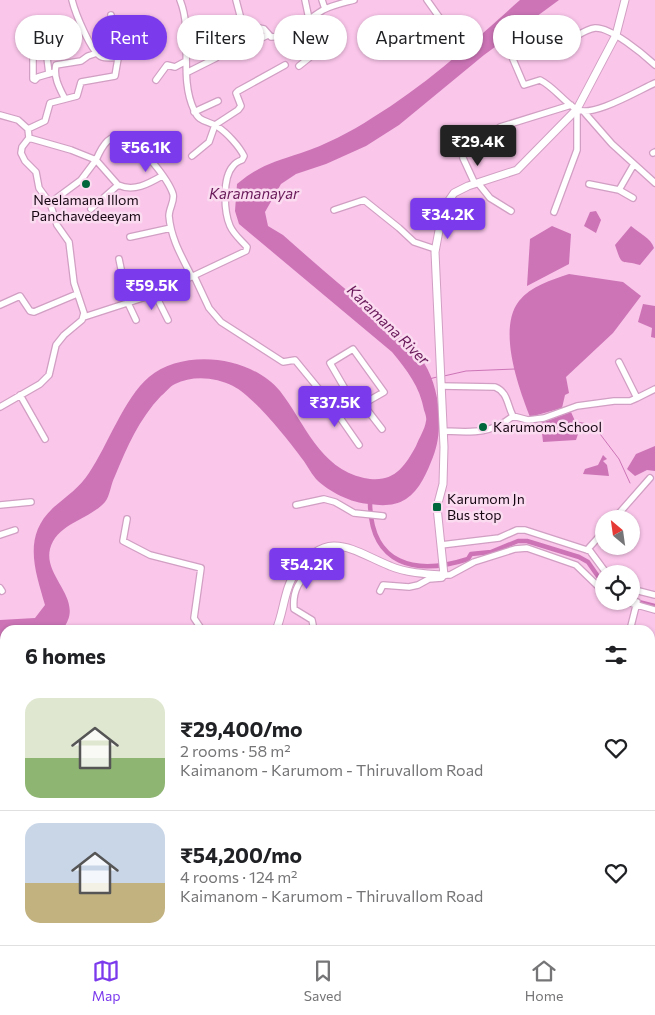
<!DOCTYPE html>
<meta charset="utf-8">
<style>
:root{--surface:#fff;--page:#f2f2f2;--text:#202124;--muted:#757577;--line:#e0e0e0;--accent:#7c3aed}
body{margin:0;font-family:Commissioner,sans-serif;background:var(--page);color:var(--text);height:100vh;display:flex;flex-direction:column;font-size:19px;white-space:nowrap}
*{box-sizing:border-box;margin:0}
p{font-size:16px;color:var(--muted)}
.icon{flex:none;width:28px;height:28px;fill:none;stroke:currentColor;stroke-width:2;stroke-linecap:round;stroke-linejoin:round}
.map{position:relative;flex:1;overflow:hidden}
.panel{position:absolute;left:0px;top:625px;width:655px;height:320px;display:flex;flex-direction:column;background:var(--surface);border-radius:15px 15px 0 0;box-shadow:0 1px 4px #0004}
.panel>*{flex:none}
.top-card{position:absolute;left:15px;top:15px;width:625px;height:45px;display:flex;gap:10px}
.needle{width:32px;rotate:331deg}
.controls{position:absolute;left:595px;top:510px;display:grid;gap:10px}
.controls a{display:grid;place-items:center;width:45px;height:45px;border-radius:50%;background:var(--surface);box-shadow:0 1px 4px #0004;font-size:25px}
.price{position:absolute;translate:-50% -42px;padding:0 11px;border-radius:5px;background:var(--accent);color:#fff;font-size:16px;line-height:32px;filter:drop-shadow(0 1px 2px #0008)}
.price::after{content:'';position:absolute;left:50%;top:30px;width:15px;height:11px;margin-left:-8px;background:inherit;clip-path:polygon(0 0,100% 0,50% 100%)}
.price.on{background:#222;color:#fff}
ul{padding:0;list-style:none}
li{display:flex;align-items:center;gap:15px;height:125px;padding:0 25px}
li+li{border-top:1px solid var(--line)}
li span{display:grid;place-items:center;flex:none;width:140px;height:100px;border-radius:15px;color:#555}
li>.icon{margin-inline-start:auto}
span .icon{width:60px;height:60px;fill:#fffc;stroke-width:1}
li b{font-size:21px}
h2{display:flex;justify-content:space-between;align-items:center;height:60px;padding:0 25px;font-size:21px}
.tag{padding:0 18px;border-radius:22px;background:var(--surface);box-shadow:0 1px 4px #0004;font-size:18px;line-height:45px}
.tag.on{background:var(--accent);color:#fff}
.tab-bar{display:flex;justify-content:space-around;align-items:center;height:70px;border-top:1px solid var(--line);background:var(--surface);font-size:14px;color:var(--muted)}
.tab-bar a{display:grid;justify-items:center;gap:2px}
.tab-bar .on{color:var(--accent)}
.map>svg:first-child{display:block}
.water{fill:#cc74b6}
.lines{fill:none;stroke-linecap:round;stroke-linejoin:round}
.stream{stroke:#cc74b6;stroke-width:1}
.canal{stroke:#cc74b6;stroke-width:4.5}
.minor-casing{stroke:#d19fc3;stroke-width:8}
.major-casing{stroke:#d19fc3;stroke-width:9}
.minor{stroke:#fff;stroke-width:5.5}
.major{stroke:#fff;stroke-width:7}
.poi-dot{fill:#00673d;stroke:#fadbf0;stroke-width:2}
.labels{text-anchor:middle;stroke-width:5;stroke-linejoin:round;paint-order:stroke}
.poi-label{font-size:14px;fill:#160612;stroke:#fadbf0;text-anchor:start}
.water-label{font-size:15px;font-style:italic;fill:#681858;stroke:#fadbf0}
</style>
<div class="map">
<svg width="655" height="945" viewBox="0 0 655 945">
<rect width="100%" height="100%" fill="#fac6ea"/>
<path class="water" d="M520,0H559L484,55L399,125L366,146L326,164L296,174L281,184L265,212L268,226L283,235C312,261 342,286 371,311C390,327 411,341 424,363C440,388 444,430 433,457C427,472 420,490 406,499C395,506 382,506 370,504C351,503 329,492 316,479C310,472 306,463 300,456C286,437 253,396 233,386C216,377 192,375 175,384C170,386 165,393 161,396C139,419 127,447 115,476C111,483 110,496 105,502C89,520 57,523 50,549C43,578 87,600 62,630H5V639H0V620L35,618L45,605C35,570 22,536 54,507C67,496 80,487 89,473C108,445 124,398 149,377C184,348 251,356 280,391C305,423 319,468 364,478C393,484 404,468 416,446C419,438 425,429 426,421C427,418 425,413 424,410C420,387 407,370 392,352L239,224L235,211L237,184C260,165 274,162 301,153C325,145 351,132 372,118C426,85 473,42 520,0Z
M596,211L601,220L596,233L584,226L590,212Z
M552,226L571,234L569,264L527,286L530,239Z
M631,226C639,233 651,238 654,248L640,265C619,259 623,268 615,245Z
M569,274L623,282L641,296L613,333L566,377L569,393L565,395L562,408L530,417C519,389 497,329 519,301C531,286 551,280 569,274Z
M643,304L655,306V338L651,337L652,328L638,322Z
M571,412L575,421L585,423L580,428L576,440L543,442L541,423Z
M655,446V471L647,470L635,476L627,469L636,454Z
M603,455L607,459L603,461L607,465L609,476L583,474L585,469L598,465Z"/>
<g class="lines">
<path class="stream" d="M444,376L466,371L515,369
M429,379L437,377
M581,427L597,430L619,459L630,483"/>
<path class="canal" d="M370,501C370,565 415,576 468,559L471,554L491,552L518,541H527L579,557L588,562L604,585
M631,600L655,606"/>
<defs>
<path id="minor" d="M72,0C75,12 91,53 102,57C107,59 114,57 119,57
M236,0L241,19L250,26L264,29L271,37C289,37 308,19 323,10C333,5 343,3 354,0
M305,0L309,19
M322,0L325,9
M427,0L449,31
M291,30L309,58L299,66
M573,38C580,34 587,29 595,28C611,27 643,54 655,65
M33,48V79L35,80L38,77L55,72
M46,49L49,74
M509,50L524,85L540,80C554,87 563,101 576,109C591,119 639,90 655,83
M234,51L268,35
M188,72L216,58
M156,80L167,65L175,67L186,61
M65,99C60,89 53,77 56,65L81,61L88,56L97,53
M194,112L218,101
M584,112L612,144L655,183
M0,115L18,120L28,129L29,138L22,147L21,153L25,161L36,172L39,188L50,203L57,225L69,242L74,283L84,313L82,320L64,335L56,345L49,375L40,384L0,407
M500,127L571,105
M28,129L45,121L50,103L77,96L81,82L115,76L120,47L111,15
M29,138L71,150L96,160L81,180L50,203
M142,151L162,138
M653,153L655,152
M192,156L209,142L215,125L238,110L241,106L236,93L238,91L285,65
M463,158L475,184
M478,183L490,198L511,211
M589,184L619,190
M118,185C134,192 148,184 162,176
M633,198L619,190L634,164
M91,209L118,185L96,160C102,146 110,131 128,137C141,147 168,178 173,194C175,201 169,208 169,216C171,239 182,257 192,277
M334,210L364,200L399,228L414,242L435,249
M554,212L577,150V109
M130,237L171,228
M119,259L128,303L136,320
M194,276L209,308L221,322L283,362L295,360L327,399L352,392L355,394L382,429
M155,294L168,320
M0,305L20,296L30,311L34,312L77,294
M84,317L155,294L246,251L247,247C241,240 234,235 230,226C224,212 222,178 233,166C235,163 239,161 242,160L244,156C239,146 227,133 218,127C208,120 199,123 194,110C178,76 194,35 180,0
M441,386L495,387C508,392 507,405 513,416L528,420L544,418L577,406L614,401H630L637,398L619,362
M348,394L330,363L353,349L384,392L363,404
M20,395L45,439
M637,398L655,389
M327,399L359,445
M443,431C471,432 490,435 513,416
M0,505L31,502
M296,505L324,499L335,502L354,513L383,516
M127,519L123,541L150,555L201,568L194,618L202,630
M614,519L650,478
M0,535L15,530
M441,545L499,538L517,530H525L590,551L607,574
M587,550L604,531
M307,560L313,567C300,580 292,590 294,609L312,620L314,630
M0,588L2,591
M631,589L655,595
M380,591L383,585L409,587L418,585L429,579L442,578L444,575H450L474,562L515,549L527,548L576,565L604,592
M623,601L655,610
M630,630L637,602
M650,740L655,753
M0,776L5,774
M650,816L655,805
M350,940L352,945
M477,940L480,945
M508,940L511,945
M291,945L295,940"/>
<path id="major" d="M276,630C284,612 284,588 296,572C328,527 353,551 390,566C406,573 427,574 444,575L437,507L443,484L444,447L435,252L443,209L454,193L468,186L517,170L577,109L616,35L625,0
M0,800L5,793
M0,919L5,927
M13,940L16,945"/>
</defs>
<use href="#minor" class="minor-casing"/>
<use href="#major" class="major-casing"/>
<use href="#minor" class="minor"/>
<use href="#major" class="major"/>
</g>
<g class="poi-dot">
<circle cx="86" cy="184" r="5"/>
<circle cx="483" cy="427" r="5"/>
<rect x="432" y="502" width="10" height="10" rx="2.5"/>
</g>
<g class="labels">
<g class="poi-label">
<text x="86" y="205" text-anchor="middle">Neelamana Illom<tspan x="86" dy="16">Panchavedeeyam</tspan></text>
<text x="493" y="432">Karumom School</text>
<text x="447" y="504">Karumom Jn<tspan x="447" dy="16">Bus stop</tspan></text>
</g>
<g class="water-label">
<text x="254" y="199">Karamanayar</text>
<text transform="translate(388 325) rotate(44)" y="5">Karamana River</text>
</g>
</g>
</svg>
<div class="controls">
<a><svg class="needle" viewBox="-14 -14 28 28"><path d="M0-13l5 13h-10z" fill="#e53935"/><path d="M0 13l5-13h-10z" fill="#757577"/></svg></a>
<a><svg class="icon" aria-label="locate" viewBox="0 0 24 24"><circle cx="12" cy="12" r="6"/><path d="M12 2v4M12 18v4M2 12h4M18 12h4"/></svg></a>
</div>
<b class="price on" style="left:478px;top:167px">₹29.4K</b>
<b class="price" style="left:146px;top:173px">₹56.1K</b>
<b class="price" style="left:448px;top:240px">₹34.2K</b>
<b class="price" style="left:152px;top:311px">₹59.5K</b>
<b class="price" style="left:335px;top:428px">₹37.5K</b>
<b class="price" style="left:307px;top:590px">₹54.2K</b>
<div class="top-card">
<a class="tag">Buy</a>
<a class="tag on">Rent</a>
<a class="tag">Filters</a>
<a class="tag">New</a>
<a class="tag">Apartment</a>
<a class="tag">House</a>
</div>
<section class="panel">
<h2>6 homes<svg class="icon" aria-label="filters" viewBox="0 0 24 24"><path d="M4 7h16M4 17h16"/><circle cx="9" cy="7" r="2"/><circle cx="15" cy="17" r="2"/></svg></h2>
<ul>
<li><span style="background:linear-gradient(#dfe7d0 60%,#8fb573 0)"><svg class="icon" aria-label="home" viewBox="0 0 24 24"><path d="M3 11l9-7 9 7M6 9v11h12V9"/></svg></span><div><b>₹29,400/mo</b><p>2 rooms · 58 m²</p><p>Kaimanom - Karumom - Thiruvallom Road</p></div><svg class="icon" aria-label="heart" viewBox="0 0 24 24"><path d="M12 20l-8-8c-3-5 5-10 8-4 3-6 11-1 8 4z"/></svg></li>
<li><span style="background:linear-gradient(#c9d6e8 60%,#c2b280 0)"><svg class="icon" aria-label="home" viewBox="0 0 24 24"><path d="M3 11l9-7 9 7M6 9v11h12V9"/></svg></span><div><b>₹54,200/mo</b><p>4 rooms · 124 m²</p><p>Kaimanom - Karumom - Thiruvallom Road</p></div><svg class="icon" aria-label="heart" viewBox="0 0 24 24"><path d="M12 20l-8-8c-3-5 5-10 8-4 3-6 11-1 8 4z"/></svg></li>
</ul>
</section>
</div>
<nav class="tab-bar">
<a class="on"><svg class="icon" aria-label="map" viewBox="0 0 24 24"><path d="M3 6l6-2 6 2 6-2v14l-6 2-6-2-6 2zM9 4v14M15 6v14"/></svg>Map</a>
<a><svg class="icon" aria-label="saved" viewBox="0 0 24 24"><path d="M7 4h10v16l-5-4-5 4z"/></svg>Saved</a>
<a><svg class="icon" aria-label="home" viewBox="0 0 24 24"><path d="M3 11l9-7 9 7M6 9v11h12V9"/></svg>Home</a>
</nav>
